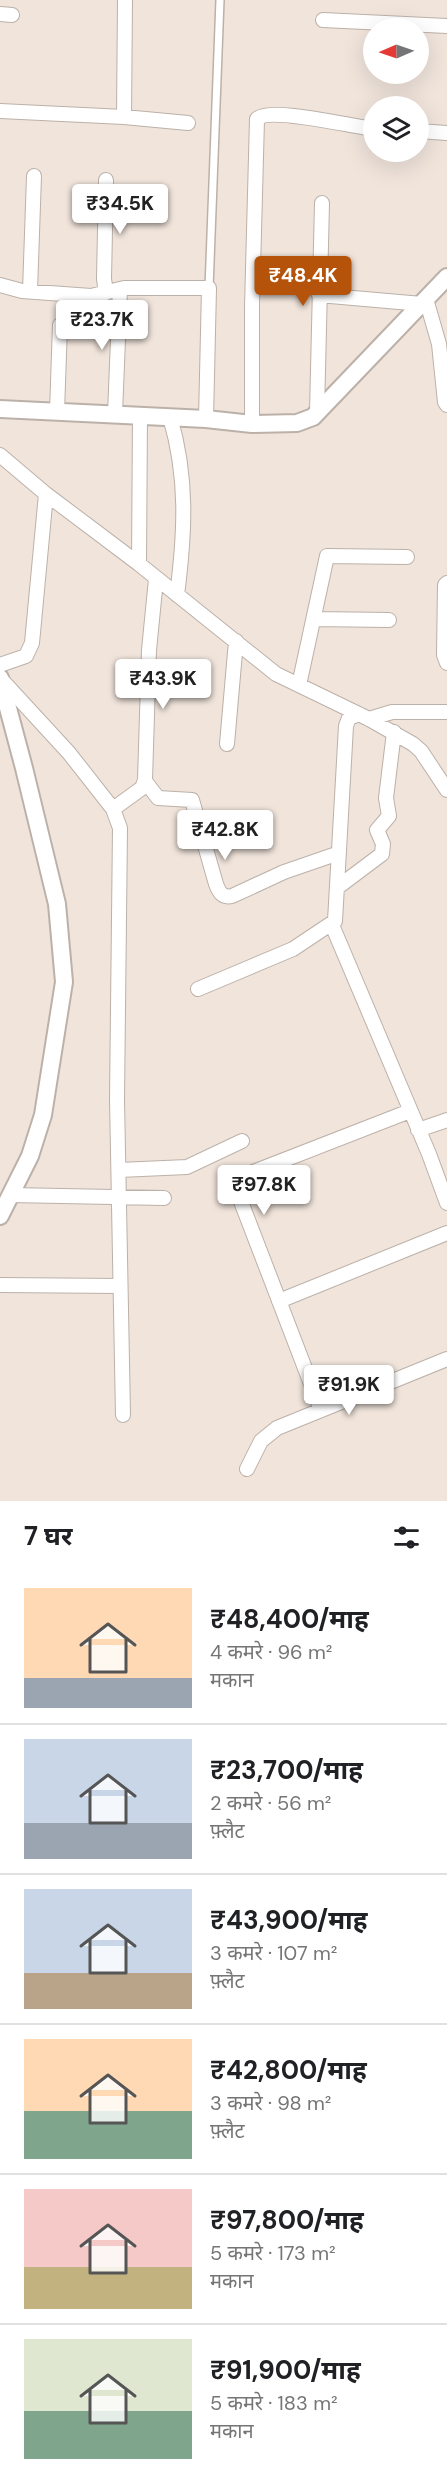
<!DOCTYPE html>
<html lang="hi">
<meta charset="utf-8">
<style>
:root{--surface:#fff;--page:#f2f2f2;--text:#202124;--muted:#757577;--line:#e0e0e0;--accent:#b45309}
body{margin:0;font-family:"DM Sans","Noto Sans Devanagari",sans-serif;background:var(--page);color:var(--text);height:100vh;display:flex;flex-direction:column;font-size:22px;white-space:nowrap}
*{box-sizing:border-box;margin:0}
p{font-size:20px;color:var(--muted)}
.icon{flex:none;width:33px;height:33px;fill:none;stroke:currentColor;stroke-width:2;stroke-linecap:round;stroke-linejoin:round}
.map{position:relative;height:1501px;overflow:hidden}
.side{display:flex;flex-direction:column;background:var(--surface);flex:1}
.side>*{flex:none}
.needle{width:39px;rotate:268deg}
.controls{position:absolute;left:363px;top:18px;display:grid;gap:12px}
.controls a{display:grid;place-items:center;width:66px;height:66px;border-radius:50%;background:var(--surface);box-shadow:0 6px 24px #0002;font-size:30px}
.price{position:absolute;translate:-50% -51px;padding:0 14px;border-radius:6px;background:#fff;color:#222;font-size:20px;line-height:39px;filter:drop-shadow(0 2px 3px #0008)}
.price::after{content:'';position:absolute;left:50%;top:36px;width:18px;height:14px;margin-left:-9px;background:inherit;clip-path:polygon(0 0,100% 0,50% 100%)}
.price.selected{background:var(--accent);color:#fff}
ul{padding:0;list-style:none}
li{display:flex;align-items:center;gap:18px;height:150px;padding:0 24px}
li+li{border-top:2px solid var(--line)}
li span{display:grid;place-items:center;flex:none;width:168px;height:120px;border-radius:0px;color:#555}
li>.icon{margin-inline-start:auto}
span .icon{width:72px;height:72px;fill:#fffc;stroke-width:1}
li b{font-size:26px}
h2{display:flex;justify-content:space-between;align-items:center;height:72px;padding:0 24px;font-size:26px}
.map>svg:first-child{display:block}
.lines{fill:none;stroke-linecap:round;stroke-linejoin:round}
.service-casing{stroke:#bcb1a9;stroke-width:10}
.minor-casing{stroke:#bcb1a9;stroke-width:16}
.tertiary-casing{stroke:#bcb1a9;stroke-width:20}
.service{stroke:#fff;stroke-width:7}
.minor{stroke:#fff;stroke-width:14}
.tertiary{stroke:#fff;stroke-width:16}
</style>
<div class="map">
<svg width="447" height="1501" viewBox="0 0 447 1501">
<rect width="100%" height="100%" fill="#f0e4db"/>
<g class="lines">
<defs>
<path id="service" d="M209,288L220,0"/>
<path id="minor" d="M0,14L12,15
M323,20L447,26
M0,111L124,117L188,123
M124,117L125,0
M418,131L447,133
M106,180L104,279L106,293
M0,285L22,291L91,296L124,288H209L206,419
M30,291L34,176
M319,295L422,304
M426,299L439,344L445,402L447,405
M57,412L60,325
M317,412L322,203
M115,414L120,289
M170,417C188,478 185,532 177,595
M252,424V307L257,119C270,106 353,127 374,129
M0,455L46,494L139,564L276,674L369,719L413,744L421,751L447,790
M139,564L140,416
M447,583L445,585L444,655L447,663
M314,619L389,620
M0,665L26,656L32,643L46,494
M0,678L69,753L113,809L120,828L117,1099L123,1415
M299,685L327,556L407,557
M369,719L392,712H447
M227,744L236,641
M145,781L158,798L192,800L216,884C219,892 222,898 232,896L284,872L339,853
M113,809L142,788L145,780L149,650L156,579
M338,887L382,854L383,844L377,830L389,816L386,798L394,732
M332,925L429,1154L447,1203
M198,989L293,949L335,921L346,726L349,718L359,714
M418,1130L447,1120
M119,1170L187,1167L242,1141
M10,1195L164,1198
M0,1285L120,1286
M279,1301L447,1233
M321,1410L240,1199L238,1185L248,1174L410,1111
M247,1469L261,1441L277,1428L447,1359"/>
<path id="tertiary" d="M0,409L206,419L252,424L297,423L313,417L447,277
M0,678L24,768L57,904L64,982L43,1115L30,1156L0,1216"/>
</defs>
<use href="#service" class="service-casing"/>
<use href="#minor" class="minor-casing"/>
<use href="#tertiary" class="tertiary-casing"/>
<use href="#service" class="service"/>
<use href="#minor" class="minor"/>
<use href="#tertiary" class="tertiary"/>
</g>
</svg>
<div class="controls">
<a><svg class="needle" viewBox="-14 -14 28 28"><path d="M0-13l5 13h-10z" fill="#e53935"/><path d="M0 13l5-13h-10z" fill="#757577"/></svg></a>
<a><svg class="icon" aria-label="layers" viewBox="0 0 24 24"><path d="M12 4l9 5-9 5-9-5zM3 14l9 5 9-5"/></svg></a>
</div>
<b class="price" style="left:120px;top:235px">₹34.5K</b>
<b class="price selected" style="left:303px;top:307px">₹48.4K</b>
<b class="price" style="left:102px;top:351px">₹23.7K</b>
<b class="price" style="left:163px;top:710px">₹43.9K</b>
<b class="price" style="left:225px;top:861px">₹42.8K</b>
<b class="price" style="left:264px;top:1216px">₹97.8K</b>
<b class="price" style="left:349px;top:1416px">₹91.9K</b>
</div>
<section class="side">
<h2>7 घर<svg class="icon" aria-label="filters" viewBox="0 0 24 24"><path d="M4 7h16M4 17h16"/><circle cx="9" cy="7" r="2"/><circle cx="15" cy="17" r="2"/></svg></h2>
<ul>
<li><span style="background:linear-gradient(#ffd9b3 75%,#9aa5b1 0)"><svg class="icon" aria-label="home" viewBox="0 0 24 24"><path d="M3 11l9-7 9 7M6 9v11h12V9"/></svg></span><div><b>₹48,400/माह</b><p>4 कमरे · 96 m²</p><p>मकान</p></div></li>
<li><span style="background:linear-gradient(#c9d6e8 70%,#9aa5b1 0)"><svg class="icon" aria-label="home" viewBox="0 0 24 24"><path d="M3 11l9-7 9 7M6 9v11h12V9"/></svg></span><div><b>₹23,700/माह</b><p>2 कमरे · 56 m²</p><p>फ़्लैट</p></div></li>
<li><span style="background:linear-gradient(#c9d6e8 70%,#b9a48a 0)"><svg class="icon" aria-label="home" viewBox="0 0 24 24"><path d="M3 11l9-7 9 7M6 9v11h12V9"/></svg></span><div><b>₹43,900/माह</b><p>3 कमरे · 107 m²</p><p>फ़्लैट</p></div></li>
<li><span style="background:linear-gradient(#ffd9b3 60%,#7fa58c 0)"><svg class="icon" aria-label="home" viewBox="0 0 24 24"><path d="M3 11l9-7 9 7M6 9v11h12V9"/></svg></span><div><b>₹42,800/माह</b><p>3 कमरे · 98 m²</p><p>फ़्लैट</p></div></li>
<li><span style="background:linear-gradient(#f6c9c9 65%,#c2b280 0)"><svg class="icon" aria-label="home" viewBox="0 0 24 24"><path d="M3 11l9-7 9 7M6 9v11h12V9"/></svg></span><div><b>₹97,800/माह</b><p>5 कमरे · 173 m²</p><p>मकान</p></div></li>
<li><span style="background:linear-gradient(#dfe7d0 60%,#7fa58c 0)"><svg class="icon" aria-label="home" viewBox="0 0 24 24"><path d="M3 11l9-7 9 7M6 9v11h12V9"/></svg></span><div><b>₹91,900/माह</b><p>5 कमरे · 183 m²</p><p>मकान</p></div></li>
</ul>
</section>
